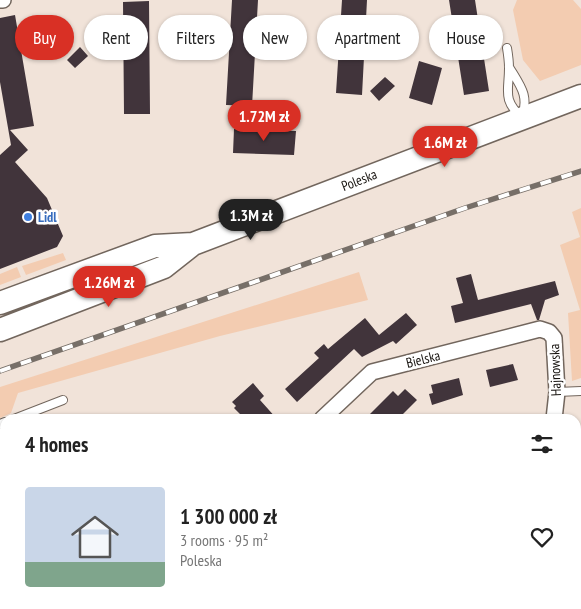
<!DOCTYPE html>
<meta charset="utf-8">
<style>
:root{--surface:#fff;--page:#f2f2f2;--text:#222;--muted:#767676;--line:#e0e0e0;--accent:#d93025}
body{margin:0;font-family:"PT Sans Narrow",sans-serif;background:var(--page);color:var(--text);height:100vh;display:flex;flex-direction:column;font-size:19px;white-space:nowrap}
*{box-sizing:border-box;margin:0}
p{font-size:16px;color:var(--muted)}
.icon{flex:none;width:28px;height:28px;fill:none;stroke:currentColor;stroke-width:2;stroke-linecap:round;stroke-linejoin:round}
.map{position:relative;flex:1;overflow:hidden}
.drawer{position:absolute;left:0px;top:414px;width:581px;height:196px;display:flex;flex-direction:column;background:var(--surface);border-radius:15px 15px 0 0;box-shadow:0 1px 4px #0004}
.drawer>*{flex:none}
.top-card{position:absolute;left:15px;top:15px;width:551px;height:45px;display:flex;gap:10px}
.price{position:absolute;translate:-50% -42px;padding:0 11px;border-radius:18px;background:var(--accent);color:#fff;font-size:16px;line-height:32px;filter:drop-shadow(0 1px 2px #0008)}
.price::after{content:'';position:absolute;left:50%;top:30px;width:15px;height:11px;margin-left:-8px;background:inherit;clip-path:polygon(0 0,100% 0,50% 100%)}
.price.current{background:#222;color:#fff}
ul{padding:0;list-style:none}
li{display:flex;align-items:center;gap:15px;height:125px;padding:0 25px}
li+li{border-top:1px solid var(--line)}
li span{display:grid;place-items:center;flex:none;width:140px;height:100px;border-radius:5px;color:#555}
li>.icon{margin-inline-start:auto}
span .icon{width:60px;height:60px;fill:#fffc;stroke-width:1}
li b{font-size:21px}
h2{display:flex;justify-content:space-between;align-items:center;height:60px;padding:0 25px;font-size:21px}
.tag{padding:0 18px;border-radius:22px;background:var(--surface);box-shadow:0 1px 4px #0004;font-size:18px;line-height:45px}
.tag.current{background:var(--accent);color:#fff}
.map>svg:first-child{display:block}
.green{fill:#f3ccb1}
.building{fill:#41343b}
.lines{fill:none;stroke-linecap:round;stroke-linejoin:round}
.lane-casing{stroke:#72665d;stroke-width:10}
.street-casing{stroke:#72665d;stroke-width:18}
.secondary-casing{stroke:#72665d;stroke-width:25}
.lane{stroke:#fff;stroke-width:8}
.street{stroke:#fff;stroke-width:15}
.secondary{stroke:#fff;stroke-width:22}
.rail-casing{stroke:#776f68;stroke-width:5.5}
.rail{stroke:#fff;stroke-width:4;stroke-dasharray:11;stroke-linecap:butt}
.shop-dot{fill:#3f7fe0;stroke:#fff;stroke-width:2}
.labels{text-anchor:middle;stroke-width:5;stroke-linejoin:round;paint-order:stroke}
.street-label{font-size:14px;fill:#17130f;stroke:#fff}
.shop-label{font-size:14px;font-weight:bold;fill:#366cbe;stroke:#fff;text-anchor:start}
</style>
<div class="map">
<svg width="581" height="609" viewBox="0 0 581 609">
<rect width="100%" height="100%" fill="#f1e3d9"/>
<path class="green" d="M517,0H573L581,9V65L540,81L523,60L513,10Z
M581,208V378L572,381L568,313L580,310L560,245L580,237L572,212Z
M63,253L66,260L26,275L22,266Z
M17,267L21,277L0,285V274Z
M359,272L368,300L220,336L18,393L11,413L0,418V387Z"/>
<path class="building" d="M232,0H258L252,106L226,105Z
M342,0H367L362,95L336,93Z
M449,0H475L489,91L464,95Z
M149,1L150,114H124L123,2Z
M15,15L34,126L10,130L28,150L15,162L47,198L63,236L57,247L0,269V155L11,145L0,82V18Z
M80,47L88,56L75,68L67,60Z
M419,61L442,68L432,105L409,98Z
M385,77L395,86L379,101L370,91Z
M234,129L296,131L294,155L233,153Z
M471,274L478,300L555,281L559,295L545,300L539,320H537L531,304L455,323L451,306L463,303L456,278Z
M406,313L417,325L396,344L393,341L362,357L354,349L297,402L285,389L319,358L314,353L324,344L328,349L365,318L379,335Z
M513,364L518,380L490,387L486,370Z
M459,378L463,395L432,405L429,394L433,393L431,385Z
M253,383L264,396L260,400L277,419H245L234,408L236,406L232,402Z
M405,389L417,400L398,419H365L393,391L398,396Z"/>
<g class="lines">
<defs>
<path id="lane" d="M507,48C508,54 509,61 509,68C509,92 502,99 522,118C529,95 521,87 509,67
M557,392L581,391
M14,419L63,400
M0,424L5,422
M576,569L581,570
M576,584L581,589"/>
<path id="street" d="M0,0H3
M322,419L372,372L540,329L549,332L554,338L557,392L554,419
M0,606L5,602
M508,609L509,605"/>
<path id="secondary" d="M0,303L155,246L193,244
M0,330L164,267L193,244L581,96
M0,476L5,481
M0,511L5,516
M83,605L87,609
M111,605L115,609"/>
</defs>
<use href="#lane" class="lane-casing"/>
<use href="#street" class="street-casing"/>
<use href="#secondary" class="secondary-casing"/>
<use href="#lane" class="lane"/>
<use href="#street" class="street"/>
<use href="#secondary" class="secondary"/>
<defs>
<path id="rail" d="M0,371L465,208L581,171"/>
</defs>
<use href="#rail" class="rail-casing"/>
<use href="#rail" class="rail"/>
</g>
<circle class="shop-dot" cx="28" cy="217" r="5"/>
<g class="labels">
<g class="street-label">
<text transform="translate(359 180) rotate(-21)" y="5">Poleska</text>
<text transform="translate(423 359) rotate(-14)" y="5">Bielska</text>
<text transform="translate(555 370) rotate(-92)" y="5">Hajnowska</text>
</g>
<g class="shop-label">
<text x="38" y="222">Lidl</text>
</g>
</g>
</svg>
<b class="price" style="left:264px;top:142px">1.72M zł</b>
<b class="price" style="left:445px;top:168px">1.6M zł</b>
<b class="price current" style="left:251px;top:241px">1.3M zł</b>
<b class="price" style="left:109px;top:308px">1.26M zł</b>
<div class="top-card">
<a class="tag current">Buy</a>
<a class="tag">Rent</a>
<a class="tag">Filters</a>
<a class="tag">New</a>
<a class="tag">Apartment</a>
<a class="tag">House</a>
</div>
<section class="drawer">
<h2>4 homes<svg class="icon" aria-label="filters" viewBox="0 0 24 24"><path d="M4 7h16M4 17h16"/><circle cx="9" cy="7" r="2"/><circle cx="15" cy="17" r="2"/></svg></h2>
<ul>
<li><span style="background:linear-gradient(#c9d6e8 75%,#7fa58c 0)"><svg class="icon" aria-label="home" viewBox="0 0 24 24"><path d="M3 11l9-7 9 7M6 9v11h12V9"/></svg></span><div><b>1 300 000 zł</b><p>3 rooms · 95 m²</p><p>Poleska</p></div><svg class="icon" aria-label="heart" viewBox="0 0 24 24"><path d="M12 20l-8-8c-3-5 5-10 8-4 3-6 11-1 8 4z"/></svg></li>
</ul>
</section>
</div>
